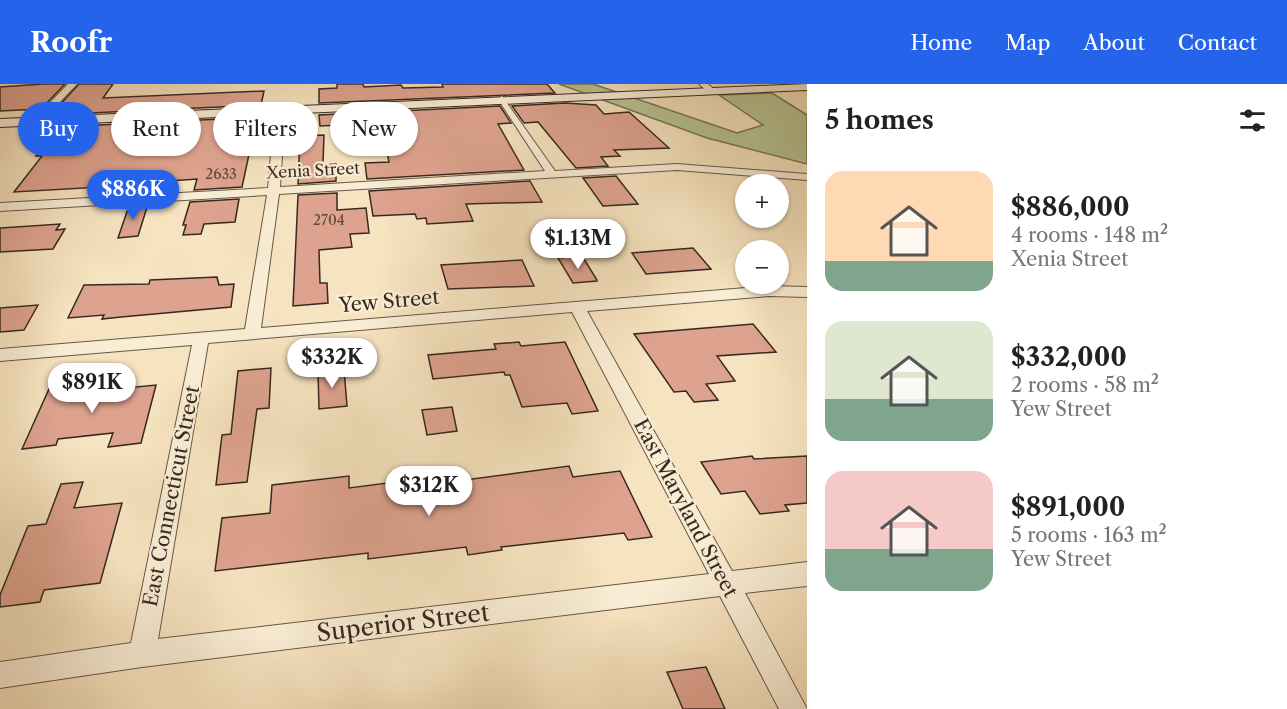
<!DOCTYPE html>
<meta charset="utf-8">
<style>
:root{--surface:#fff;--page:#f6f6f6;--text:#222;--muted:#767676;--accent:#2563eb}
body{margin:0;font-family:"Libre Caslon Text",serif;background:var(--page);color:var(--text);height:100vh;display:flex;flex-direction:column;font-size:22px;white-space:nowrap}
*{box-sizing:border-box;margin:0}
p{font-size:20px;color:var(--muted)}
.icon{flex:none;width:33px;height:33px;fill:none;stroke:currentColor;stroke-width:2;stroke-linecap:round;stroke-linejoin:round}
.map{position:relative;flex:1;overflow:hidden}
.panel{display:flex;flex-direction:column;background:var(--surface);width:480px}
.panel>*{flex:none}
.hud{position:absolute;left:18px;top:18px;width:570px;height:54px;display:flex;gap:12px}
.fabs{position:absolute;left:735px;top:90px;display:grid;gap:12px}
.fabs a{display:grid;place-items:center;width:54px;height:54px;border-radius:50%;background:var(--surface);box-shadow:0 2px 4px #0004;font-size:30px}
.price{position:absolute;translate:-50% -51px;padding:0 14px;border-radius:21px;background:#fff;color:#222;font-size:20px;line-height:39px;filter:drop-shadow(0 2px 3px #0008)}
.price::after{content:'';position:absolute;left:50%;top:36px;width:18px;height:14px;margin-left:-9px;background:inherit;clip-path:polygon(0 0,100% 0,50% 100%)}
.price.current{background:var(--accent);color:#fff}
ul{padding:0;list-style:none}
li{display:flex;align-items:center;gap:18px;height:150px;padding:0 18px}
li span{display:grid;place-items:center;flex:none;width:168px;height:120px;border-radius:18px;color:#555}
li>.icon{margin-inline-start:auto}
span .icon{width:72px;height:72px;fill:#fffc;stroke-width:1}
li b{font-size:26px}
h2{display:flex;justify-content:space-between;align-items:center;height:72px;padding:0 18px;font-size:26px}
.tag{padding:0 21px;border-radius:27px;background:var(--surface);box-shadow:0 2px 4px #0004;font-size:21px;line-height:54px}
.tag.current{background:var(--accent);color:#fff}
header{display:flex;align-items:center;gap:36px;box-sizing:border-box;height:84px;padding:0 30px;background:var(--accent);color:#fff}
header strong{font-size:28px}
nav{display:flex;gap:33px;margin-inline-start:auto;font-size:21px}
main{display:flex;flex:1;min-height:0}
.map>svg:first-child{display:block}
.green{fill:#b8c495;stroke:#78765a;stroke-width:1.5}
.building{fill:#dea38f;stroke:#372920;stroke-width:1.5}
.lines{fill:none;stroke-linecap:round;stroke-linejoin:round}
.minor-casing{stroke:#675848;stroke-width:2}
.secondary-casing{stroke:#372920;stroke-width:2}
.minor{fill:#f9edd5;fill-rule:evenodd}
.secondary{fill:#f9edd5;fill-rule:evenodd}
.labels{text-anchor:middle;stroke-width:4.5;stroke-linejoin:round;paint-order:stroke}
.far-number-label{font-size:14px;fill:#61483c}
.far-street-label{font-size:16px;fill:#372920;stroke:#f9edd5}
.street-label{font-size:20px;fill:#372920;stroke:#f9edd5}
.near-street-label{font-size:24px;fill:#372920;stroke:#f9edd5}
</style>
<header>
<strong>Roofr</strong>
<nav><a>Home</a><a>Map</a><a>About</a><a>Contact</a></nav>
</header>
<main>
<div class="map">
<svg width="807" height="625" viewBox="0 0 807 625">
<rect width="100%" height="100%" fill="#f6e3bf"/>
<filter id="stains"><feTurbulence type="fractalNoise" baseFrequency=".00333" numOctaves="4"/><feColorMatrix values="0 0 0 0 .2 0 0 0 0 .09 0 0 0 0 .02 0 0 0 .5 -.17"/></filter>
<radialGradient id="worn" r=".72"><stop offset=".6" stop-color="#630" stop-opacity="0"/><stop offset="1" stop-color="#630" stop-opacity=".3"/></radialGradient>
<path class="green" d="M559,0H593L737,49L763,41L719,11L772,9L807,31V80L707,54Z"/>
<path class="building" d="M43,0H65L41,25L0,27V3Z
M79,0H113L103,14L264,7L261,21L69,30L74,23L57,24Z
M337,0H363L364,3L401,1L403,4L443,3L442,0H547L555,9L319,19V5L337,4Z
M565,19L596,21L604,30L629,28L669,64L614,66L620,72L601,73L608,82L576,84L538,38L524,39L512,22Z
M500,22L511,39L498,40L524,86L367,95L365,79L389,78L381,39L320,42L319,31Z
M259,33L257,61H251L242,103L194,106L197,95L155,98L152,108L134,109L137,101L14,108L42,72H36L59,43Z
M324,51L323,79L324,81L336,80V97L298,100L300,52Z
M616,92L638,120L603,122L583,94Z
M530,97L542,118L466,120L473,137L427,140L426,134L417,135L415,130L373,132L369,107Z
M337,109V126L366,124L369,149L350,150L352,163L319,166L320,199H327L328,219L293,222L298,111Z
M239,115L235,138L204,140L201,150L183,151L186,141H183L190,118Z
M148,120L138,152L118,154L129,122Z
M60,140L56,146L65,145L53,165L0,168V144Z
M693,164L711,185L646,190L632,169Z
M582,172L597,196V197L573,199L558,174Z
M522,176L534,202L448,205L441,181Z
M217,193L219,201L234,200L231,223L121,233L102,235L104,231L68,234L84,201L149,200L150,196Z
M38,221L24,246L0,248V224Z
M753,240L776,268L717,272L735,297L706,300L718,316L694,318L686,307L674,308L634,250Z
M519,258L521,262L565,258L598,327L572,330L567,319L522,323L510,291H505L504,288L433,295L428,271L496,265L494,260Z
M271,284L269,324L257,325L247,398L216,401L222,351L231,350L238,287Z
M344,285L347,322L319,325L318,288Z
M119,296L116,305L156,301L141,359L108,363L113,349L58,355L56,361L22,365L49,305Z
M452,323L457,347L427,351L422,326Z
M752,372L754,375L807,372V419L785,421L789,427L760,430L745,407L721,410L701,378Z
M569,382L573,393L620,387L652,453L628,456L624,449L501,463L502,466L468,471L466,463L368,475V469L215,487L222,434L270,429L272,401L349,392V404L434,393L435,400Z
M83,398L74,424L122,419L100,499L44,506L40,518L0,523V511L28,442L46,440L61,400Z
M706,583L725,625H683L667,588Z"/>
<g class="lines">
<defs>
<path id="minor" d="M68,0H77L40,39H34V35Z
M699,0H708L715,6L708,8Z
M502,12L555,87L677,80L807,90V96L677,86L279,110L261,244L769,202L807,203V213L769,212L587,227L732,487L807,478V502L745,509L807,625H779L720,512L142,583L0,604V578L131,559L192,261L0,277V265L245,245L267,111L0,127V119L268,104L275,26L280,23L285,26L280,103L545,87L498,15ZM572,228L709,490L158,555L208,259Z"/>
<path id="secondary" d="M807,0V6L0,43V35Z"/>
</defs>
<use href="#minor" class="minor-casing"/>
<use href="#secondary" class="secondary-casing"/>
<use href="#minor" class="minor"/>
<use href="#secondary" class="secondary"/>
</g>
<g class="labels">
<g class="far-number-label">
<text x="221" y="95">2633</text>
<text x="329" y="141">2704</text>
</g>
<g class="far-street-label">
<text transform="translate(313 86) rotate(-3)" y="6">Xenia Street</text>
</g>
<g class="street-label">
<text transform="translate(389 217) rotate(-5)" y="7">Yew Street</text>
<text transform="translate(171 412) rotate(-79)" y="7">East Connecticut Street</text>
<text transform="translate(686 424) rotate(62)" y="7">East Maryland Street</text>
</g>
<g class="near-street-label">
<text transform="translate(403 539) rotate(-7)" y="8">Superior Street</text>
</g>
</g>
<rect width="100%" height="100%" filter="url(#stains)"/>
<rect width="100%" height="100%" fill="url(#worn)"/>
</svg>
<div class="fabs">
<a>+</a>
<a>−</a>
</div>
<b class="price current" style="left:133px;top:137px">$886K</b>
<b class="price" style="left:578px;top:186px">$1.13M</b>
<b class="price" style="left:332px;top:305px">$332K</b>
<b class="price" style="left:92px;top:330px">$891K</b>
<b class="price" style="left:429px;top:433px">$312K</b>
<div class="hud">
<a class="tag current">Buy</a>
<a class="tag">Rent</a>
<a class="tag">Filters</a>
<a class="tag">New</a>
</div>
</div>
<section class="panel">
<h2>5 homes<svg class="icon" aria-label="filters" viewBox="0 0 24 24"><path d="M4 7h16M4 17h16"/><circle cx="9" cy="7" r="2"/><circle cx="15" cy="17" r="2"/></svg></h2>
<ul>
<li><span style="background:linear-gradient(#ffd9b3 75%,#7fa58c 0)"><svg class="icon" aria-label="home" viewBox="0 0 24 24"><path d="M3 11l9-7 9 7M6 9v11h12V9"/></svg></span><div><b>$886,000</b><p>4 rooms · 148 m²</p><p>Xenia Street</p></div></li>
<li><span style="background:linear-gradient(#dfe7d0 65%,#7fa58c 0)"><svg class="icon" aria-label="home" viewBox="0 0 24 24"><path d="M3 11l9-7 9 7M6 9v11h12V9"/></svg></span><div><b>$332,000</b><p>2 rooms · 58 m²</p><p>Yew Street</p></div></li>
<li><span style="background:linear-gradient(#f6c9c9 65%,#7fa58c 0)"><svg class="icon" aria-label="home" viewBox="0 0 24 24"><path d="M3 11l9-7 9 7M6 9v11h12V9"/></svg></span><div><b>$891,000</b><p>5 rooms · 163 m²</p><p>Yew Street</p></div></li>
</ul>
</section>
</main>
